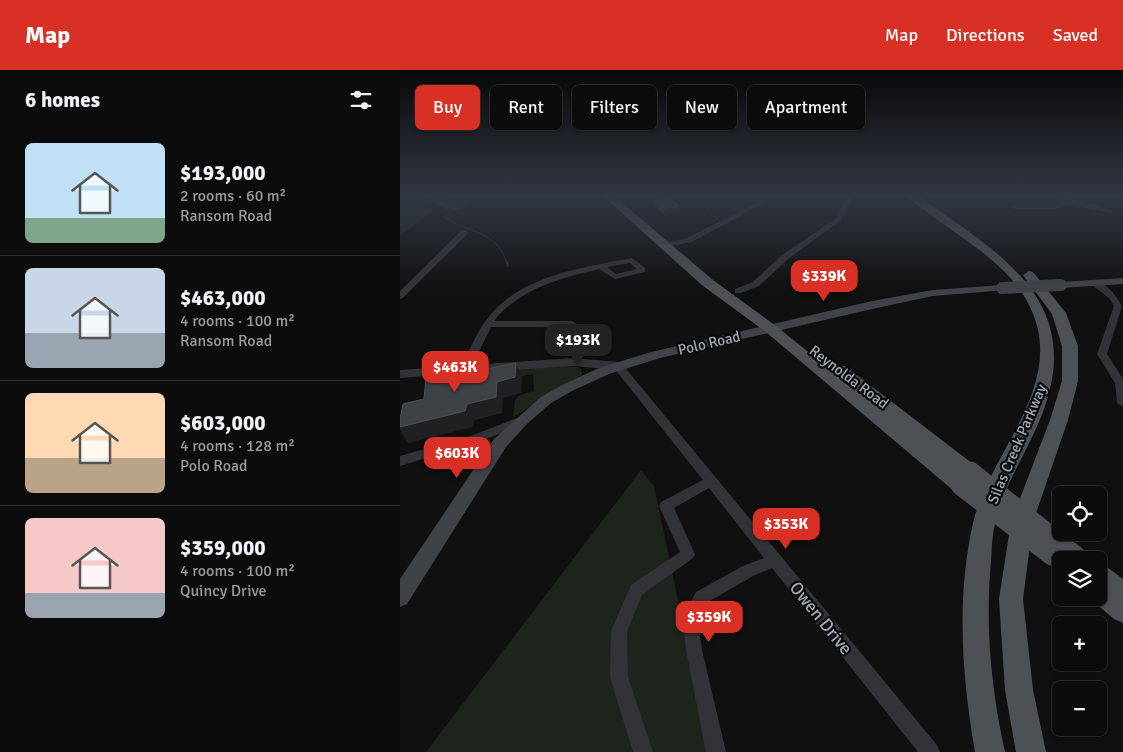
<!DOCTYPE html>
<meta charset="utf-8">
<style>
:root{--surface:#0c0c0d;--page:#151516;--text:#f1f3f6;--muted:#9a9b9d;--line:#2c2c2e;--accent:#d93025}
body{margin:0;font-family:Signika,sans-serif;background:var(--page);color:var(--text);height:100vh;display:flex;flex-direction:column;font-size:19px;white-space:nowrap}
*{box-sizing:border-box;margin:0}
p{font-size:16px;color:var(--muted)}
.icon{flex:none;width:28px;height:28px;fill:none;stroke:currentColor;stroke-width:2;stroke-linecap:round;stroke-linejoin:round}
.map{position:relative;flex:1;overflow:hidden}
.panel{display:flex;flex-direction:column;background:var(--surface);width:400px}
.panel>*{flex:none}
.banner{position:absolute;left:15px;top:15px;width:475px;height:45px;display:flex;gap:10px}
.fabs{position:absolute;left:652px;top:416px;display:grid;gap:10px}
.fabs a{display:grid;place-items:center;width:55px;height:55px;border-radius:8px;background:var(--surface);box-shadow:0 1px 4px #0004,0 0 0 1px var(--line);font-size:25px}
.price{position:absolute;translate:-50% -42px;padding:0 11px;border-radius:10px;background:var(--accent);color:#fff;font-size:16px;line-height:32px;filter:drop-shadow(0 1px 2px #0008)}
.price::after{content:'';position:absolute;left:50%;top:30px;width:15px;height:11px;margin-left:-8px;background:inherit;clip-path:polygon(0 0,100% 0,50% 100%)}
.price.on{background:#222;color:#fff}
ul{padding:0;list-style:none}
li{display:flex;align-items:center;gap:15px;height:125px;padding:0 25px}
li+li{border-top:1px solid var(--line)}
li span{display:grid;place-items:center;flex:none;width:140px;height:100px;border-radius:8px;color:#555}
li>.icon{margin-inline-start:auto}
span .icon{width:60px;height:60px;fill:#fffc;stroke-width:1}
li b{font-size:21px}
h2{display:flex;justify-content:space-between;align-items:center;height:60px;padding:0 25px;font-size:21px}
.tag{padding:0 18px;border-radius:8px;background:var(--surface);box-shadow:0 1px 4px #0004,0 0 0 1px var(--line);font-size:18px;line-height:45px}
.tag.on{background:var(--accent);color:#fff}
header{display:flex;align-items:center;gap:30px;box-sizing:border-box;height:70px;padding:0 25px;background:var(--accent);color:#fff}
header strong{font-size:24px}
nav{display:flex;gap:28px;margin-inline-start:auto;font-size:18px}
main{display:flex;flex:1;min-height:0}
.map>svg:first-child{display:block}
.green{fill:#1d241c}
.water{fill:#29373a}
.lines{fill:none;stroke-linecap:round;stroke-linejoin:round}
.stream-far1{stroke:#29373a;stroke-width:1}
.stream{stroke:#29373a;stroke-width:2}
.minor{fill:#313337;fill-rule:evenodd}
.tertiary{fill:#313337;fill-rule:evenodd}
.secondary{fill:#3f4247;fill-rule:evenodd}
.primary{fill:#4d5156;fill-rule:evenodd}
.secondary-bridge{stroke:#3f4247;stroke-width:12}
.primary-bridge{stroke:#4d5156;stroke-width:21}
.wall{fill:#323437}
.shaded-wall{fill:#202022}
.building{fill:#3e4145;stroke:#4d5156}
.labels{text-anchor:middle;stroke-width:4.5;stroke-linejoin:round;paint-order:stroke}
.street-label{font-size:15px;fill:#a0aab3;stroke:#0b0b0c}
.near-street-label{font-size:18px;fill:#a0aab3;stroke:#0b0b0c}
</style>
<header>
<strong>Map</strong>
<nav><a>Map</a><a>Directions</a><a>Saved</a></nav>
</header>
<main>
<section class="panel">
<h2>6 homes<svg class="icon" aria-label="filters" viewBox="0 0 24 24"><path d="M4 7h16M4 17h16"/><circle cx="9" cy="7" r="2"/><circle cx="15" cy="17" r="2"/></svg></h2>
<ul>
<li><span style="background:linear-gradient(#bfe0f5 75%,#7fa58c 0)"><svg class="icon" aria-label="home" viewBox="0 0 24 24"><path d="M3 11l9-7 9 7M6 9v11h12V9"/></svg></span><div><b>$193,000</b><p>2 rooms · 60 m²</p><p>Ransom Road</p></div></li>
<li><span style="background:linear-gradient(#c9d6e8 65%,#9aa5b1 0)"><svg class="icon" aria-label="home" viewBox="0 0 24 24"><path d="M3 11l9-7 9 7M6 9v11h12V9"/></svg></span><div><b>$463,000</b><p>4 rooms · 100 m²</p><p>Ransom Road</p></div></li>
<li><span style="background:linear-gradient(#ffd9b3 65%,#b9a48a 0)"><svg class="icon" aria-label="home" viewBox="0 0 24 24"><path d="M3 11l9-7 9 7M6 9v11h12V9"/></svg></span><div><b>$603,000</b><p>4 rooms · 128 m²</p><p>Polo Road</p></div></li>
<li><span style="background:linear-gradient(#f6c9c9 75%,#9aa5b1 0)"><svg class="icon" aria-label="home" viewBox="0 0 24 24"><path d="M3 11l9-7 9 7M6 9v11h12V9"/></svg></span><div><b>$359,000</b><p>4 rooms · 100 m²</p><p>Quincy Drive</p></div></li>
</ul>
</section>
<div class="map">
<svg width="723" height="682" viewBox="0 0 723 682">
<rect width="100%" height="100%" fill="#101011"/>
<path class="green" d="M0,125H21L33,141L0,166Z
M163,296L178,297L182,300V305L113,347L115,330L120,325L134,321L133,304L119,307V300Z
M241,400L254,416L310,682H26Z"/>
<path class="water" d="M28,125H51L44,133L68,136C54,146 41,135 30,132L31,129Z"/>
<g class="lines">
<path class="stream-far1" d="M295,125L319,151
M56,138L44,147C68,163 99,161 107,194"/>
<path class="stream" d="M107,192L108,196"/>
<path class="minor" d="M448,125H454L440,151L388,189L359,216L341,223H335V219L353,212L382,185L435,149Z
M649,125C656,125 710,138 714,141L711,143L668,134L656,139H613L610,137L613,135H655L662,132Z
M362,130L367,131L292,172L263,177L259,175L287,168Z
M62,160L69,162L3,228L0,229V221Z
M232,188L245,198V202L215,209L199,199C161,208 119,219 94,251H172L177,254L172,257H91L70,300H62L61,298C70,280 77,260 91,244C124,205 185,197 232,188ZM230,193L237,199L216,204L207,197Z
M692,211C704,210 717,226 722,236L707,284L723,309V337L717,333L715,313L697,284L714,236L710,229L692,215Z
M218,293L222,294L537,675L540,682H518L372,498L353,506L308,532L298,549L302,580L326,682H306L286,580L282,548L296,522L343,496L364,488L309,418L274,438L295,484L293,488L242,525L227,561L228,607L253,682H233L210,607L211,561L231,515L280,482L259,436L261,432L303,410L214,298L213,296Z
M122,346L128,350L126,353L84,370L0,396V386L76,364Z"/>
<path class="tertiary" d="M173,288L218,292L224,296L218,300L173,296L0,308V300Z"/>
<path class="secondary" d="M723,208V214L661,218L655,215L661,212Z
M602,215L606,216V220L533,226L472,239L260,288L209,304L172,321L151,333L127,354L106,377L7,534L0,537V509L94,369L141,327L162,315L199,298L251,282L472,231L533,220Z"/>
<path class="primary" d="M202,125H213L313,210L376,256L432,301L433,296H445L577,397L580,402L577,407L567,408L571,415L568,421L561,423L554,421L366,262L303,216Z
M505,125H517C593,180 683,226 645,336C632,375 606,409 596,450C592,463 592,477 591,491C585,555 591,619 605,682H575C562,607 556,528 573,453C590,380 669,314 629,235C610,196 566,171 532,146C524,139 513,133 505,125Z
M629,201L633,202L666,243L678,276V311L668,350L633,452L623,529L633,620L646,682H616L605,620L599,529L611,452L650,350L662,311V276L652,244L623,205Z
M662,466C674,471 686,479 691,490C674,490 659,493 651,476L654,469Z
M699,494L707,497L723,509V553L714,549L689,528H699Z"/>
<path class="secondary-bridge" d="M602,218L661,215"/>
<path class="primary-bridge" d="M570,402L662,476
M561,415L652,485"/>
</g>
<path class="wall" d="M255,131L280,142L265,145L256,138Z"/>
<path class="shaded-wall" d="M279,136L280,142L265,145L264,139Z
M116,293L122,308L121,323L103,328L102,343L75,350L73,357L8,373L0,360V357L67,334L97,312Z"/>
<path class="building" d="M270,128L279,136L264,139L255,131Z
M116,293L115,307L97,312L96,327L67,334L65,341L0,357V350L3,334L24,329L26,307L61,299L62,304Z"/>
<linearGradient id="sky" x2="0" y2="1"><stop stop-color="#090909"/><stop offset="0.57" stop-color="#313743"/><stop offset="1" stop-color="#313743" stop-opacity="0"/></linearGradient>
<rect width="723" height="221" fill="url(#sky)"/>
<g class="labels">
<g class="street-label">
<text transform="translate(309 273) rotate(-13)" y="5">Polo Road</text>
<text transform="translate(449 307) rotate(37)" y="5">Reynolda Road</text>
<text transform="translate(617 374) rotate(-67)" y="5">Silas Creek Parkway</text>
</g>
<g class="near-street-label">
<text transform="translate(421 548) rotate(51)" y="6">Owen Drive</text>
</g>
</g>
</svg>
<div class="fabs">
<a><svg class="icon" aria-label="locate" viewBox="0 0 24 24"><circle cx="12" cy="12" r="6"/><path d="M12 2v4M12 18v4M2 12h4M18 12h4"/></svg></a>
<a><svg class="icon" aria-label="layers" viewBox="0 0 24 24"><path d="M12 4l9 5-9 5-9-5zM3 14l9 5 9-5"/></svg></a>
<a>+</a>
<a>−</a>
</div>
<b class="price" style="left:424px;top:232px">$339K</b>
<b class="price on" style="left:178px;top:296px">$193K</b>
<b class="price" style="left:55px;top:323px">$463K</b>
<b class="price" style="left:57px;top:409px">$603K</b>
<b class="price" style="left:386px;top:480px">$353K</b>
<b class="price" style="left:309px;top:573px">$359K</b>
<div class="banner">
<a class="tag on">Buy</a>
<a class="tag">Rent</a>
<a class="tag">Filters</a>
<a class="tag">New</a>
<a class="tag">Apartment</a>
</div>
</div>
</main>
